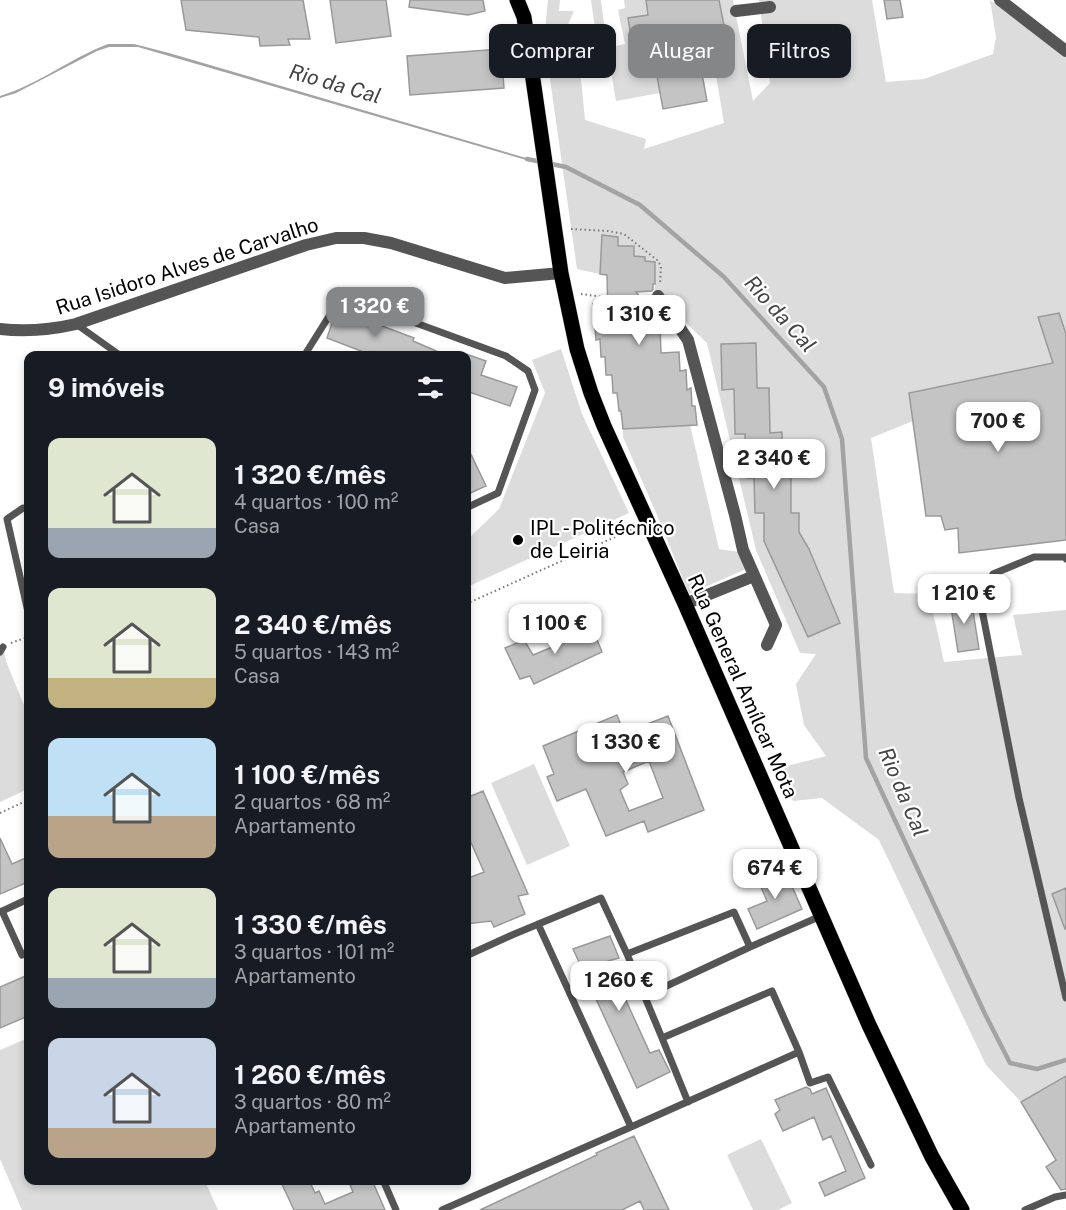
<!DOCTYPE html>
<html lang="pt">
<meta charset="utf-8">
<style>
:root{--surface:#171b24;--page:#242831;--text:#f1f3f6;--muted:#9ea1a6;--accent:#858687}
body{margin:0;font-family:"Public Sans",sans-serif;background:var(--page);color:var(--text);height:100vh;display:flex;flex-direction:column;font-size:22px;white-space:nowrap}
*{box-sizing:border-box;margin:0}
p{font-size:20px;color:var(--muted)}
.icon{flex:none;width:33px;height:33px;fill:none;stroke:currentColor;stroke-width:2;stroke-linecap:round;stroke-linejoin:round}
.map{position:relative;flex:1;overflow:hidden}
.sheet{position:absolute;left:24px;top:351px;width:447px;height:834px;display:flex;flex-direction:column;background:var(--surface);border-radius:12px;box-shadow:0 3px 9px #0003}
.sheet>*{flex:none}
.guide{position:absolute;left:489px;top:24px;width:486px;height:54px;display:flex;gap:12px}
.price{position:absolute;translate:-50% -51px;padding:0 14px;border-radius:12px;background:#fff;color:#222;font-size:20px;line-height:39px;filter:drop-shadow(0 2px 3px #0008)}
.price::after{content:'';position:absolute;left:50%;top:36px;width:18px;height:14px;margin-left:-9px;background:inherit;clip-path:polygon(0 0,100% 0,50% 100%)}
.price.active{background:var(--accent);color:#fff}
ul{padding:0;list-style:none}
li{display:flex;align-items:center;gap:18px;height:150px;padding:0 24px}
li span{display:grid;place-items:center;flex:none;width:168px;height:120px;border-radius:12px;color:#555}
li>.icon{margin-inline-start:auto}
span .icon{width:72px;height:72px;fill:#fffc;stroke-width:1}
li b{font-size:26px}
h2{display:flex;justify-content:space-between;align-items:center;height:72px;padding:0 24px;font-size:26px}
.chip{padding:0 21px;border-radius:12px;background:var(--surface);box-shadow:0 3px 9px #0003;font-size:21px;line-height:54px}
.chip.active{background:var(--accent);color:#fff}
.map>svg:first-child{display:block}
.green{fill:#dcdcdc}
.water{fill:#a3a3a3}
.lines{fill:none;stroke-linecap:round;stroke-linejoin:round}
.stream{stroke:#a3a3a3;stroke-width:4.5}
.building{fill:#c4c4c4;stroke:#999;stroke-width:1.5;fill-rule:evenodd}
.primary-casing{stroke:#dbdbdb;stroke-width:16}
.path{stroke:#777;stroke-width:2;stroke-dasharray:1.5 3;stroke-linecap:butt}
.lane{stroke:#555;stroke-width:7}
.street{stroke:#555;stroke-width:12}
.primary{stroke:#000;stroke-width:15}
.poi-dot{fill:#000;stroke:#fff;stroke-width:2}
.labels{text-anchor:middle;stroke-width:4.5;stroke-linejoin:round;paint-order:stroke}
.street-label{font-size:20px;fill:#000;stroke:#fff}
.poi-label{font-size:20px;fill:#000;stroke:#fff;text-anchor:start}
.water-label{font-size:21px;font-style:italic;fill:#444;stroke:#fff}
</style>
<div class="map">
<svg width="1066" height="1210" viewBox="0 0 1066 1210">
<rect width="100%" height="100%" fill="#fff"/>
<path class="green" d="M548,0H560L559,11H574L567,27L568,41L578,49L585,120L646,139L644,149L724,123L716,75L703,77L698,52L719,0H733L753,101L770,83L759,0H872L886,82L924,79L993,54L996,37L990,0L1066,56V334L1059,313L1038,317L1053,363L910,393L913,421L871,438L894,593L929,594L944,662L1022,655L1013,615L1066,610V1076L1021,1102L986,1065L879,840L822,798L793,801L779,768L826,756L804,725L796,684L816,654L800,653L756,550L707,343L658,296H655V262L645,261V257L634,256V246H618L603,235L600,274L577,269L546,51V20Z
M591,0H601L607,48L625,44L618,10L625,8L624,0H646L648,15L628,19L632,41L650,38L660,93L616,101L607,48L598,49Z
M561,349L582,414L629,513L467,587V540L499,509L545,393L532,360Z
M690,425L719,549L739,552L746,569L689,594L657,515L623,437V429Z
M3,647L6,661L26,710L28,711V789L0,802V648Z
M534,764L570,846L527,865L491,783Z
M28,1038V1180L205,1181L218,1210H22L0,1159V1050Z
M761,1139L792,1203L778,1210H753L727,1155Z"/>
<path class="water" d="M108,44H134L169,53L533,160V162L138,47H109L97,51L16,93L0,98V96C39,84 71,58 108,44Z"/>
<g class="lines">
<path class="stream" d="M527,159L566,167L640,205L724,277L824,387L842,439L866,758L985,1014L1010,1063L1037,1069L1066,1060"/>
</g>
<path class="building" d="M181,0H303L310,39H288L290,45L260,46L259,37L186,30Z
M330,0H386L391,36L336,43Z
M410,0H483L485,11L468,15L409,7Z
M646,0H719L728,46L698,52L707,101L663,109L650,38L632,42L628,18L648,15Z
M884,0H900L903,17L887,19Z
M501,49L504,88L410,95L407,56Z
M602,235L618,237V246H634V256L645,257V261L655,262V284H653V289L652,291L636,292L660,323L661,353L679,352L680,371L686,370L687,390L691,388L692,406H695L697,425L623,429L621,411H619L617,393H613L612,375H606L605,357H601L600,339L596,340L593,304L608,314L607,275L600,274Z
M340,310L414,338L413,341L448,356H374L327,338L333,320Z
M1059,313L1066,334V540L959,553L958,528L945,530L941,516H926L909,393L1053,363L1038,317Z
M756,343L757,388H769L770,433L782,432V477L791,476V513H799V532L809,549L840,623L808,637L764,541V513H755L754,478H747L745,434H735L734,389L722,390L721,344Z
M466,354L486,361L481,375L517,387L510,406L466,391Z
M466,444L486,486L466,495Z
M971,598L979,649L958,652L950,601Z
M590,623L602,652L534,684L530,676L520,679L505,648L524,640L533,655L562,643L559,637Z
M617,715L624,733L668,716L704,810L648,832L644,821L606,836L586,789L557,801L547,777L554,774L543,746ZM649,761L663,798L629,811L620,790L628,784L623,772Z
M483,791L528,894L518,896L525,914L494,927L491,921L466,924V879L484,872L466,831V798Z
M0,838L12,864L28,857V882L0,894Z
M784,868L802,909L757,929L748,909L767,901L758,880Z
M1066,888V929H1065L1052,894Z
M610,936L619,958L608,961L650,1053L659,1050L670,1072L637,1088L573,949Z
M28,975V1016L0,1028V987Z
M1066,1076V1189L1061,1190L1046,1167L1056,1160L1021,1102Z
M806,1087L810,1089L812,1094L826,1088L865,1178L825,1196L819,1183L846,1171L831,1136L823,1140L814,1117L783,1131L775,1114L780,1110L775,1100Z
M634,1136L669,1210H644L640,1201L622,1210H480L597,1155L596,1153Z
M280,1180H309L315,1193L319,1191L325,1204L353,1192L348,1180H372L385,1210H294Z"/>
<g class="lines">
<defs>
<path id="primary" d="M517,0L524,17L561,273L577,349L591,393L604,426L685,604L869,1025L932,1157L962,1210"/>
</defs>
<use href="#primary" class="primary-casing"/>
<path class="path" d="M571,229L608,231L624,234L657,260L661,266L660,284
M581,294L603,297L646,296
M466,604L635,528
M11,643L28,637
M0,813L28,800"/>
<path class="lane" d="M76,324L121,356
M304,356L336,305L353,300L506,356L528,371L535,390L498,493L466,508
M28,508H23L7,519L28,612
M1066,559L1065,557H1034L993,574L980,600L1019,798L1066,998
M0,652L3,647
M2,911L22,955L28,952
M0,912L28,899
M627,954L662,1038L772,991L799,1052L631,1127
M466,956L512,935L601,898L627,954L734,912L750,947
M645,996L750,947L821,916
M662,1038L688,1102
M799,1052L810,1083L828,1077L871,1165
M383,1180L396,1210
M442,1210L631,1127L538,924
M1025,1210L1055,1197L1066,1195"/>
<path class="street" d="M1000,0L1066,51
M736,11L770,7
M658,296L688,340L735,515L743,550L776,625L767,645
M0,329C26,332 50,330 76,324L306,245L336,238H364L391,243L505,278L561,273
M685,604L754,576"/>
<use href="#primary" class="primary"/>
</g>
<circle class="poi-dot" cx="518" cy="540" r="6"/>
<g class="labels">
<g class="street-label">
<text transform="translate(187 266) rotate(-18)" y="7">Rua Isidoro Alves de Carvalho</text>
<text transform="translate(743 686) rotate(66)" y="7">Rua General Amílcar Mota</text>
</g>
<g class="poi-label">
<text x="530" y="535">IPL - Politécnico<tspan x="530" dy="23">de Leiria</tspan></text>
</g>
<g class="water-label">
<text transform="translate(335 84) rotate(16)" y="7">Rio da Cal</text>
<text transform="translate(780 314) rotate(48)" y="7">Rio da Cal</text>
<text transform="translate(903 792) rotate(67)" y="7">Rio da Cal</text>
</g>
</g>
</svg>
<b class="price active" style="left:375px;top:338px">1 320 €</b>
<b class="price" style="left:639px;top:346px">1 310 €</b>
<b class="price" style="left:998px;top:453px">700 €</b>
<b class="price" style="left:774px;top:490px">2 340 €</b>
<b class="price" style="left:964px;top:625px">1 210 €</b>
<b class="price" style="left:555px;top:655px">1 100 €</b>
<b class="price" style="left:626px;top:774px">1 330 €</b>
<b class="price" style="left:775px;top:900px">674 €</b>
<b class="price" style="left:619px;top:1012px">1 260 €</b>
<div class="guide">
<a class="chip">Comprar</a>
<a class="chip active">Alugar</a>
<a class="chip">Filtros</a>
</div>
<section class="sheet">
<h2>9 imóveis<svg class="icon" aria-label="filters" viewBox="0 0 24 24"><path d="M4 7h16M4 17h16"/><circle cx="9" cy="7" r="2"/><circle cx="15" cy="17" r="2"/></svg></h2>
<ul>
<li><span style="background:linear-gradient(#dfe7d0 75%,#9aa5b1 0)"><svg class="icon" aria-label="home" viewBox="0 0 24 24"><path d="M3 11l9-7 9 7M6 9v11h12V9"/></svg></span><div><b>1 320 €/mês</b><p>4 quartos · 100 m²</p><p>Casa</p></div></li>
<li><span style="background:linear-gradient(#dfe7d0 75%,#c2b280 0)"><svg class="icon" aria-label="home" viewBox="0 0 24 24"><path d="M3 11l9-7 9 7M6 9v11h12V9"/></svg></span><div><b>2 340 €/mês</b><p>5 quartos · 143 m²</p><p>Casa</p></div></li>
<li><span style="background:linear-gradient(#bfe0f5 65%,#b9a48a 0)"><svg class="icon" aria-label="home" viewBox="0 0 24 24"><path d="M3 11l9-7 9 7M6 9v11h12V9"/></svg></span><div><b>1 100 €/mês</b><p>2 quartos · 68 m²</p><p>Apartamento</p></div></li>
<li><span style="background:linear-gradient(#dfe7d0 75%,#9aa5b1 0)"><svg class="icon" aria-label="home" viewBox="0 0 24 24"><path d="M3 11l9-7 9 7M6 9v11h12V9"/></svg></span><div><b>1 330 €/mês</b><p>3 quartos · 101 m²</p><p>Apartamento</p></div></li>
<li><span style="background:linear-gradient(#c9d6e8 75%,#b9a48a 0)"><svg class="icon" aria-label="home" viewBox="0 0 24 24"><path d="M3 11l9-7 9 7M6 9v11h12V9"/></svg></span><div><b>1 260 €/mês</b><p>3 quartos · 80 m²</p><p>Apartamento</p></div></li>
</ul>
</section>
</div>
